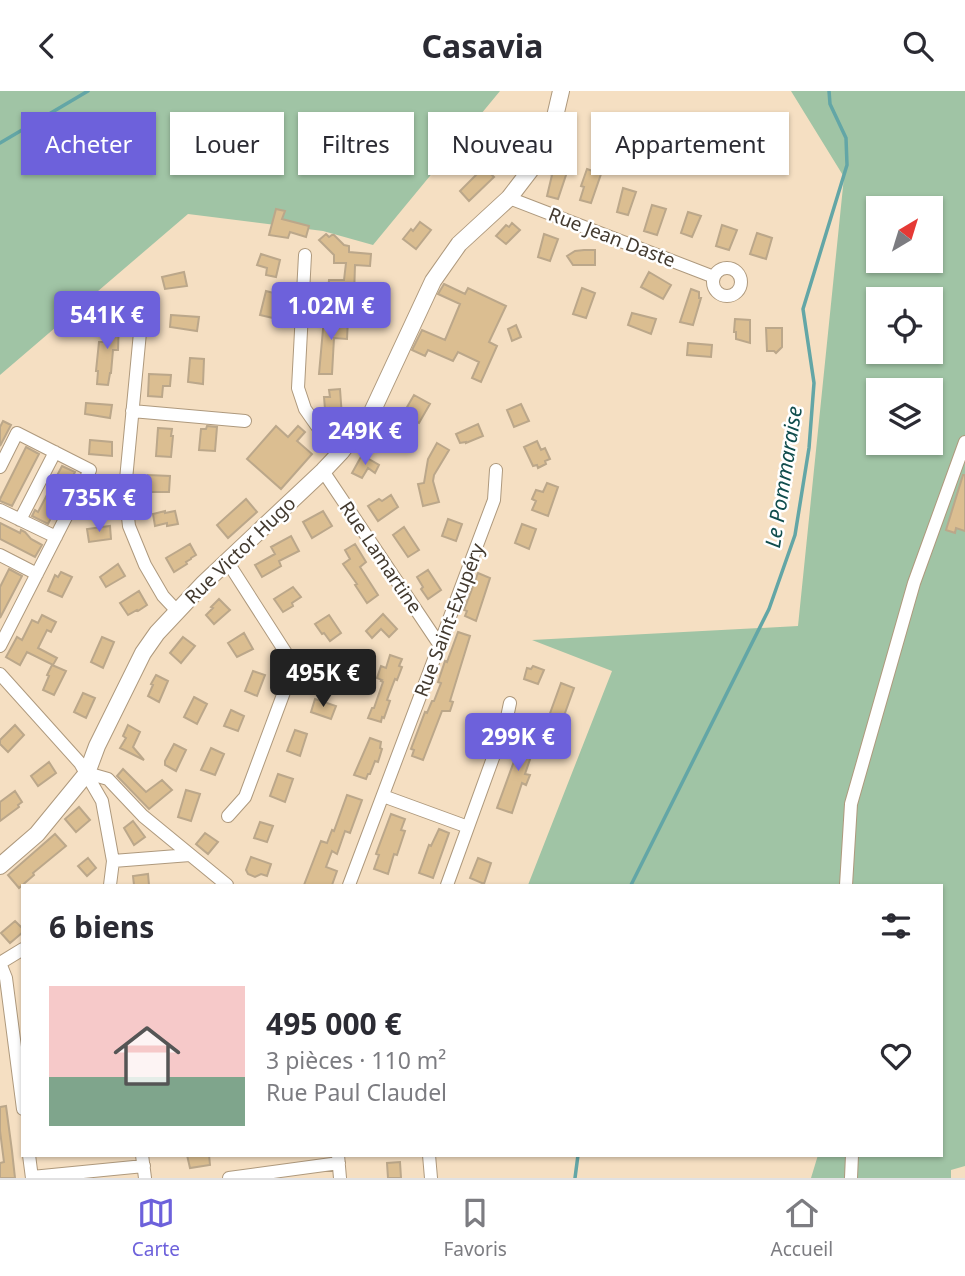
<!DOCTYPE html>
<html lang="fr">
<meta charset="utf-8">
<style>
:root{--surface:#fff;--page:#f7f7f7;--text:#2b2b33;--muted:#7c7c81;--line:#e1e1e2;--accent:#6d61db}
body{margin:0;font-family:"Noto Sans",sans-serif;background:var(--page);color:var(--text);height:100vh;display:flex;flex-direction:column;font-size:26px;white-space:nowrap}
*{box-sizing:border-box;margin:0}
p{font-size:23px;color:var(--muted)}
.icon{flex:none;width:38px;height:38px;fill:none;stroke:currentColor;stroke-width:2;stroke-linecap:round;stroke-linejoin:round}
.map{position:relative;flex:1;overflow:hidden}
.side{position:absolute;left:21px;top:793px;width:922px;height:273px;display:flex;flex-direction:column;background:var(--surface);border-radius:0px;box-shadow:0 2px 5px #0004}
.side>*{flex:none}
.guide{position:absolute;left:21px;top:21px;width:924px;height:63px;display:flex;gap:14px}
.needle{width:46px;rotate:38deg}
.buttons{position:absolute;left:866px;top:105px;display:grid;gap:14px}
.buttons a{display:grid;place-items:center;width:77px;height:77px;border-radius:0px;background:var(--surface);box-shadow:0 2px 5px #0004;font-size:35px}
.price{position:absolute;translate:-50% -60px;padding:0 16px;border-radius:7px;background:var(--accent);color:#fff;font-size:23px;line-height:46px;filter:drop-shadow(0 2px 4px #0008)}
.price::after{content:'';position:absolute;left:50%;top:42px;width:21px;height:16px;margin-left:-10px;background:inherit;clip-path:polygon(0 0,100% 0,50% 100%)}
.price.current{background:#222;color:#fff}
ul{padding:0;list-style:none}
li{display:flex;align-items:center;gap:21px;height:175px;padding:0 28px}
li span{display:grid;place-items:center;flex:none;width:196px;height:140px;border-radius:0px;color:#555}
li>.icon{margin-inline-start:auto}
span .icon{width:84px;height:84px;fill:#fffc;stroke-width:1}
li b{font-size:30px}
h2{display:flex;justify-content:space-between;align-items:center;height:84px;padding:0 28px;font-size:30px}
.chip{padding:0 24px;border-radius:0px;background:var(--surface);box-shadow:0 2px 5px #0004;font-size:24px;line-height:63px}
.chip.current{background:var(--accent);color:#fff}
header{display:flex;justify-content:space-between;align-items:center;height:91px;padding:0 28px;background:var(--surface);font-size:32px;font-weight:700}
.tab-bar{display:flex;justify-content:space-around;align-items:center;height:98px;border-top:2px solid var(--line);background:var(--surface);font-size:19px;color:var(--muted)}
.tab-bar a{display:grid;justify-items:center;gap:4px}
.tab-bar .current{color:var(--accent)}
.map>svg:first-child{display:block}
.green{fill:#a0c4a5;fill-rule:evenodd}
.lines{fill:none;stroke-linecap:round;stroke-linejoin:round}
.stream{stroke:#63a6a6;stroke-width:3.5}
.building{fill:#dbbe91;stroke:#bba78a;stroke-width:2}
.minor-casing{stroke:#ae997d;stroke-width:14}
.tertiary-casing{stroke:#ae997d;stroke-width:18}
.minor{stroke:#fff;stroke-width:12}
.tertiary{stroke:#fff;stroke-width:16}
.labels{text-anchor:middle;stroke-width:5;stroke-linejoin:round;paint-order:stroke}
.street-label{font-size:19px;fill:#433a2f;stroke:#fff}
.water-label{font-size:21px;font-style:italic;fill:#104d4d;stroke:#fff}
</style>
<header><svg class="icon" aria-label="back" viewBox="0 0 24 24"><path d="M15 5l-7 7 7 7"/></svg>Casavia<svg class="icon" aria-label="search" viewBox="0 0 24 24"><circle cx="10" cy="10" r="6"/><path d="M15 15l6 6"/></svg></header>
<div class="map">
<svg width="965" height="1087" viewBox="0 0 965 1087">
<rect width="100%" height="100%" fill="#f5dfc2"/>
<path class="green" d="M0,0H500L373,154L323,140L188,123L0,284Z
M791,0H965V1075L951,1079V1087H811L818,1064H942V794H528L612,580L532,549L798,535L844,86ZM878,117H931V170H878ZM878,208H931V261H878ZM878,299H931V352H878Z"/>
<g class="lines">
<path class="stream" d="M0,52L88,0
M631,794L769,518L795,444L809,357L814,292L803,218L847,74L846,47L830,13L829,0
M575,1087L578,1064"/>
</g>
<path class="building" d="M554,73L568,78L558,108L547,105L552,84L550,83Z
M484,76L494,86L469,110L460,100Z
M587,78L601,83L591,112L580,109L584,96L581,95Z
M623,97L636,101L628,124L617,121Z
M652,114L666,118L657,144L644,140Z
M276,118L285,120L282,128L309,135L306,146L290,141L288,147L269,144Z
M688,121L701,125L692,146L681,142Z
M420,131L431,139L416,158L403,148L411,138L413,140Z
M512,132L520,139L506,153L496,145L506,134L509,136Z
M722,134L737,139L729,159L716,155Z
M757,142L772,147L766,168L750,163Z
M326,143L329,146L332,144H334L344,154L349,155V161L371,163L370,175L355,174L354,206H342V202L328,201L329,189H344L346,172H334V164L319,149Z
M544,143L558,148L550,170L538,166Z
M584,159H595V174H573L567,165L575,160Z
M261,163L280,169L276,186L266,184L267,177L257,174Z
M184,181L187,195L165,198L162,186Z
M649,181L671,194L663,208L641,196Z
M444,193L465,203L468,197L506,215L489,251L497,255L481,291L472,287L479,271L458,261L453,270L428,259L425,265L412,259L422,239L445,249L460,213L438,203Z
M582,197L595,202L586,227L573,223Z
M691,198L699,201V207H701L693,234L680,231Z
M266,200L281,204L273,227L260,224Z
M632,222L656,228L651,243L628,234Z
M171,224L199,226L197,240L170,236Z
M324,227L348,228L347,248L334,247L332,283H319Z
M106,228L119,229L118,259H113L111,282H110L108,294L97,293L98,280H96L99,251H104Z
M735,228L750,229V252L736,248V241H734Z
M516,234L521,246L512,250L508,238Z
M766,237H782V256L776,262L774,260H767Z
M688,252L712,254L711,266L687,264Z
M190,267L204,268L203,293L188,291Z
M149,283L171,284L170,295H163L162,306L148,305Z
M340,298L342,326L330,328L329,317L325,318L324,306H330L329,299Z
M414,304L430,313L419,332L409,327L413,319L407,316Z
M86,312L112,314L110,327L85,323Z
M521,313L529,330L514,336L507,319Z
M3,330L11,334L0,355V336Z
M478,333L483,345L466,352V351L460,352L456,343Z
M207,335L217,336L215,360L199,359L201,338H206Z
M276,335L288,346L298,335L305,341L297,350L312,363L281,398L247,368Z
M158,337L172,338L171,345H173L171,366L156,365Z
M390,337L402,344L398,350L401,351L396,359L381,352Z
M90,349L112,351V365L89,363Z
M537,350L541,359L545,357L550,368L545,370L546,373L538,377L537,374L533,375L524,356Z
M437,352L449,359L434,384L433,390L439,411L423,415L418,393L424,392L428,368Z
M26,356L39,363L12,415L0,410V408Z
M362,364L379,374L375,382L368,377L362,387L352,382Z
M62,375L75,381L48,433L32,425L35,419L38,421Z
M148,384L170,385L169,401H148Z
M963,384H965V440L956,437L955,442L946,439Z
M547,392L558,396L548,425L532,419L536,410L532,408L536,399L543,401Z
M391,404L398,416L378,430L368,415L379,408L382,410Z
M246,408L257,421L228,447L217,434Z
M165,420V422L175,420L178,433L167,435V432L155,435L153,423Z
M323,420L332,435L312,447L303,431Z
M448,428L462,433L456,450L442,445Z
M0,432L20,442L21,439L25,441L31,448L42,454L35,466L0,448Z
M522,433L536,438L529,458L515,452Z
M110,435L111,448L89,451L87,438Z
M404,436L419,459L408,466L393,444Z
M291,445L299,460L279,470L281,475L262,486L255,474L275,463L271,456Z
M190,453L196,464L191,467V468L186,471L187,473L174,481L166,467Z
M355,453L366,471L360,476L378,504L367,512L355,494L357,493L343,473L350,468L345,459Z
M118,473L125,485L106,496L100,486Z
M9,478L22,485L0,527V496Z
M428,479L441,499L428,508L421,498L423,496L417,486Z
M61,481L72,486L62,506L48,500L55,484L58,486Z
M478,482L490,487L476,530L465,525L467,520L464,519Z
M293,496L301,506L292,512L293,515L283,521L274,508Z
M139,500L147,514L138,520L137,519L128,524L120,512Z
M219,508L230,519L214,533L206,524L213,517L211,516Z
M383,523L397,538L389,546L381,538L372,547L366,540Z
M42,524L56,531L51,541L47,539L38,557L57,567L53,574L27,561L20,574L6,566L17,546L22,549L32,529L38,532Z
M329,524L341,542L330,550L324,542L322,543L315,533Z
M458,541L470,545L450,610L453,611L450,620H442L423,669L412,665L414,659L411,658L425,621L427,622L432,610H434L441,592L438,591L445,570L447,571Z
M244,542L253,558L237,566L228,552Z
M102,546L114,551L103,577L91,571Z
M183,546L195,555L181,572L170,562Z
M390,564L402,568L399,575L402,576L397,589L395,588L387,609L390,610L384,627L382,626L381,631L368,627L372,617H374L383,591L381,590L382,589L377,587L381,575L386,577Z
M323,567L337,568L336,589L325,588V579H323Z
M52,574L66,580L54,604L43,599L49,585L47,584Z
M533,575L544,579L538,593L524,588L527,577L531,578Z
M253,580L265,584L257,605L245,600Z
M156,584L168,590L159,611L148,605L153,594L151,593Z
M561,592L574,597L557,644L544,639Z
M83,602L95,607L86,627L74,621Z
M194,606L207,613L197,633L184,626Z
M315,608L336,615L331,628L311,621Z
M231,619L244,625L238,640L224,635Z
M15,634L24,644L8,661L0,653V649Z
M128,634L140,641L133,656L144,669L120,657L126,647L123,645Z
M295,639L307,643L300,665L287,660Z
M525,640L538,645L525,683L530,684L526,694L522,692L512,722L497,717Z
M370,647L381,651L380,657L382,658L378,671L375,670L370,683H368L366,688L354,684Z
M174,653L186,659L176,680L165,674V670Z
M211,657L224,663L215,684L201,679Z
M49,671L56,682L38,695L31,685Z
M123,678L146,701L162,689L172,699L149,718L117,685Z
M278,683L293,688L285,711L270,705Z
M186,699L200,703L191,730L178,726Z
M15,700L22,711L18,714L19,716L0,730V711Z
M347,704L362,709L350,742L345,740L337,763L332,760L326,776L337,780L332,794H304L321,750L327,752L332,739L334,740Z
M79,716L90,729L76,741L65,728Z
M391,723L405,728L401,739L405,740L397,764L394,763L388,783L374,778L379,764L376,763Z
M133,730L145,746L134,754L124,737Z
M260,731L273,735L267,751L254,747Z
M439,738L449,742L433,787L419,782L429,754L431,755Z
M205,742L218,751L208,763L196,753Z
M55,743L66,755L33,782L34,784L19,797L8,784Z
M251,766L271,773L267,785L261,783L255,786L248,783L246,779Z
M88,767L96,777L87,785L78,775Z
M478,767L491,772L484,793L470,787Z
M148,783L149,794H134L133,785Z
M15,830L23,838V841L10,852L1,842Z
M6,1015L12,1060L15,1087H0V1072L4,1071L0,1040V1016Z
M187,1064H209L210,1074L190,1077Z
M400,1071L401,1087H388L387,1072Z"/>
<g class="lines">
<defs>
<path id="minor" d="M509,107L714,186
M305,164L298,297L305,318L319,338L341,361
M713 191a14 14 0 1 1 28 0a14 14 0 1 1-28 0Z
M141,231L125,399L129,435L145,474L163,505L177,520
M132,320L245,330
M0,376L17,342L90,379L0,555
M323,380L439,553
M0,419L56,446
M20,429L55,361
M0,464L37,483
M227,470L286,562L290,585L245,706L228,725
M0,583L80,672L102,710L113,770L110,794
M87,682L108,688L143,725L227,794
M383,705L468,736
M113,770L190,764
M349,794L494,409L496,379
M447,794L506,631L510,612
M846,794L851,713L914,492L965,351
M0,872L6,887L23,1018
M0,872L23,858
M29,1064L32,1087
M142,1064L145,1087
M338,1064L340,1087
M429,1064L431,1087
M32,1086L144,1075
M229,1087L339,1072
M851,1087L852,1064"/>
<path id="tertiary" d="M0,775L37,743L87,682L97,655L143,562L157,542L204,492L323,380L341,361L372,321L433,190L459,153L509,107L532,77L550,47L561,0"/>
</defs>
<use href="#minor" class="minor-casing"/>
<use href="#tertiary" class="tertiary-casing"/>
<use href="#minor" class="minor"/>
<use href="#tertiary" class="tertiary"/>
</g>
<g class="labels">
<g class="street-label">
<text transform="translate(612 146) rotate(21)" y="7">Rue Jean Daste</text>
<text transform="translate(240 459) rotate(-44)" y="7">Rue Victor Hugo</text>
<text transform="translate(381 466) rotate(56)" y="7">Rue Lamartine</text>
<text transform="translate(449 529) rotate(-69)" y="7">Rue Saint-Exupéry</text>
</g>
<g class="water-label">
<text transform="translate(784 386) rotate(-81)" y="7">Le Pommaraise</text>
</g>
</g>
</svg>
<div class="buttons">
<a><svg class="needle" viewBox="-14 -14 28 28"><path d="M0-13l5 13h-10z" fill="#e53935"/><path d="M0 13l5-13h-10z" fill="#7c7c81"/></svg></a>
<a><svg class="icon" aria-label="locate" viewBox="0 0 24 24"><circle cx="12" cy="12" r="6"/><path d="M12 2v4M12 18v4M2 12h4M18 12h4"/></svg></a>
<a><svg class="icon" aria-label="layers" viewBox="0 0 24 24"><path d="M12 4l9 5-9 5-9-5zM3 14l9 5 9-5"/></svg></a>
</div>
<b class="price" style="left:331px;top:251px">1.02M €</b>
<b class="price" style="left:107px;top:260px">541K €</b>
<b class="price" style="left:365px;top:376px">249K €</b>
<b class="price" style="left:99px;top:443px">735K €</b>
<b class="price current" style="left:323px;top:618px">495K €</b>
<b class="price" style="left:518px;top:682px">299K €</b>
<div class="guide">
<a class="chip current">Acheter</a>
<a class="chip">Louer</a>
<a class="chip">Filtres</a>
<a class="chip">Nouveau</a>
<a class="chip">Appartement</a>
</div>
<section class="side">
<h2>6 biens<svg class="icon" aria-label="filters" viewBox="0 0 24 24"><path d="M4 7h16M4 17h16"/><circle cx="9" cy="7" r="2"/><circle cx="15" cy="17" r="2"/></svg></h2>
<ul>
<li><span style="background:linear-gradient(#f6c9c9 65%,#7fa58c 0)"><svg class="icon" aria-label="home" viewBox="0 0 24 24"><path d="M3 11l9-7 9 7M6 9v11h12V9"/></svg></span><div><b>495 000 €</b><p>3 pièces · 110 m²</p><p>Rue Paul Claudel</p></div><svg class="icon" aria-label="heart" viewBox="0 0 24 24"><path d="M12 20l-8-8c-3-5 5-10 8-4 3-6 11-1 8 4z"/></svg></li>
</ul>
</section>
</div>
<nav class="tab-bar">
<a class="current"><svg class="icon" aria-label="map" viewBox="0 0 24 24"><path d="M3 6l6-2 6 2 6-2v14l-6 2-6-2-6 2zM9 4v14M15 6v14"/></svg>Carte</a>
<a><svg class="icon" aria-label="saved" viewBox="0 0 24 24"><path d="M7 4h10v16l-5-4-5 4z"/></svg>Favoris</a>
<a><svg class="icon" aria-label="home" viewBox="0 0 24 24"><path d="M3 11l9-7 9 7M6 9v11h12V9"/></svg>Accueil</a>
</nav>
